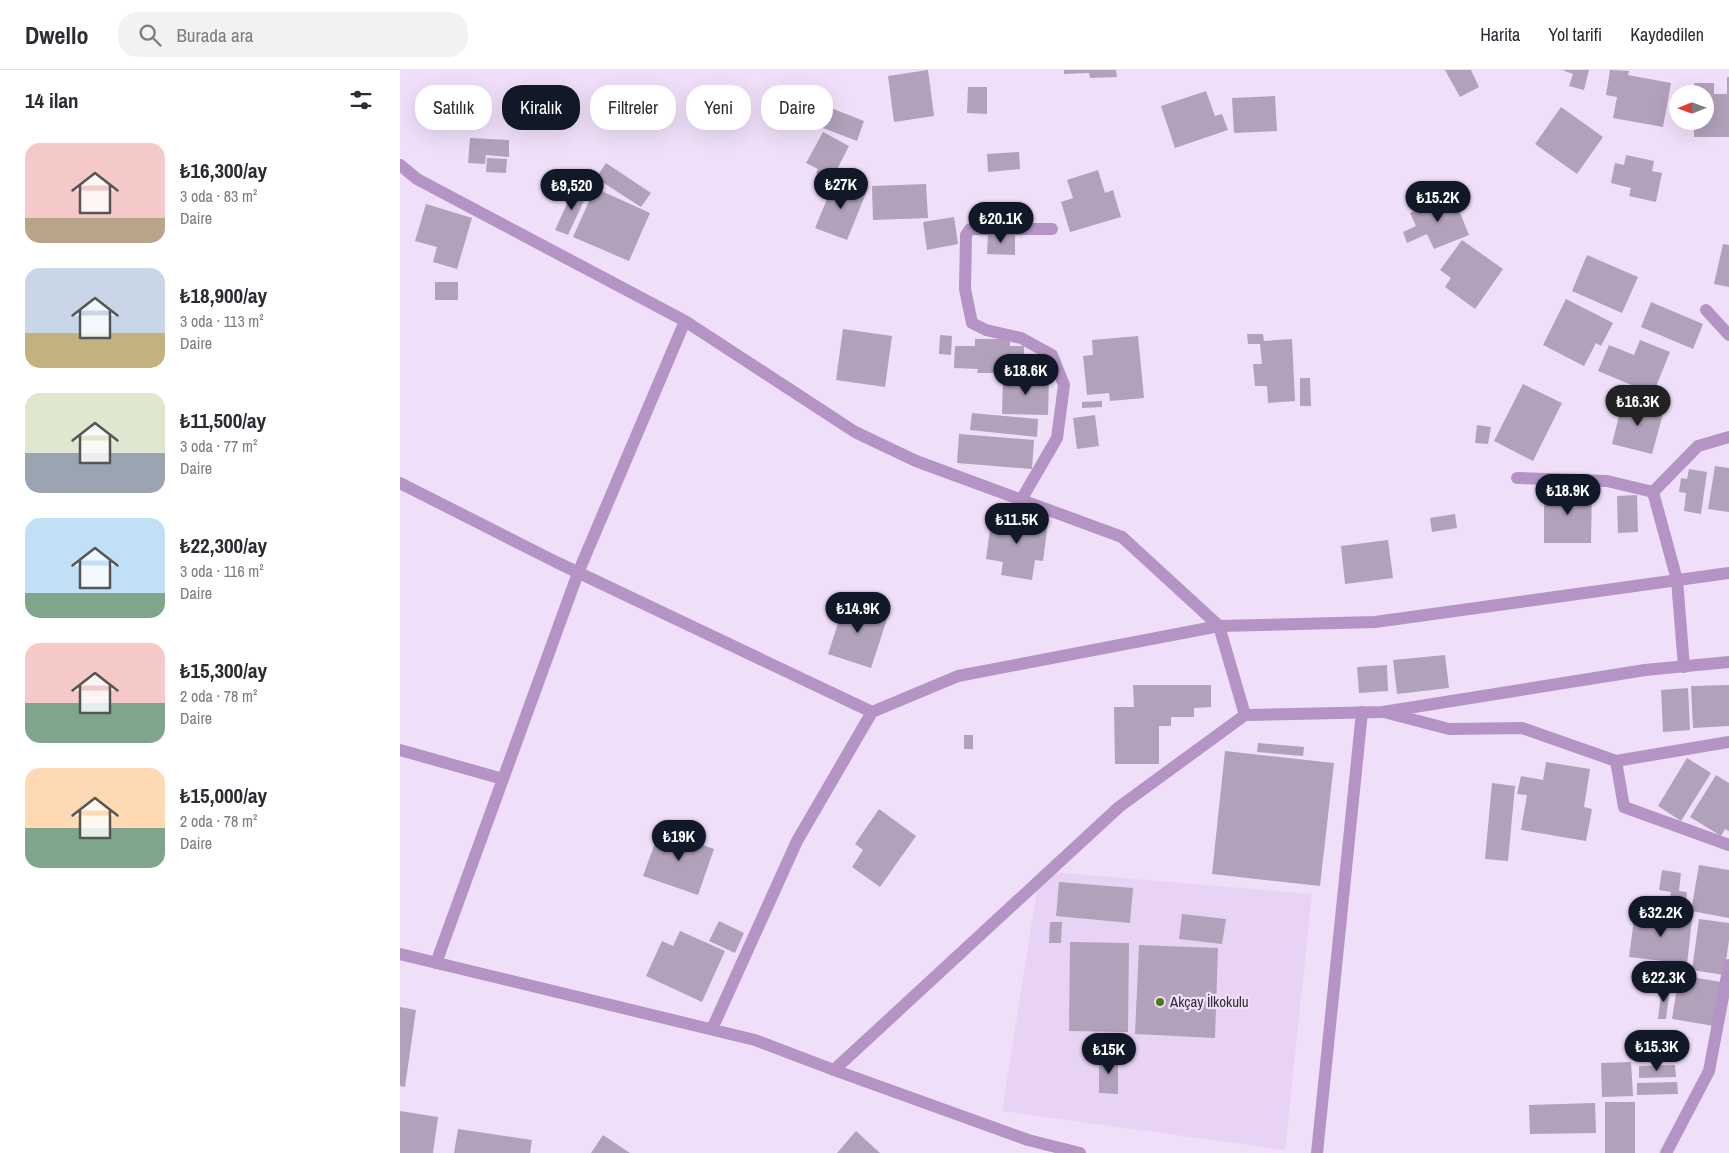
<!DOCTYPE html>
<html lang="tr">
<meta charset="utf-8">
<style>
:root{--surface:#fff;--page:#f2f2f3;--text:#2b2b33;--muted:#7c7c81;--line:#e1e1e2;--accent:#111827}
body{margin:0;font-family:"Archivo Narrow",sans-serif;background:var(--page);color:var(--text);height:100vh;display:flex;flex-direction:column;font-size:19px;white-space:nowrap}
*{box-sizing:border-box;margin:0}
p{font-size:16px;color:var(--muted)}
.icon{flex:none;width:28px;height:28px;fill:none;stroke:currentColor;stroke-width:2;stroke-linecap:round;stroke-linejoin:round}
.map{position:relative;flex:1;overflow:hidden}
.details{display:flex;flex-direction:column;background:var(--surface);width:400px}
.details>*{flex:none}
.banner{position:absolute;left:15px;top:15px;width:475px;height:45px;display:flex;gap:10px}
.needle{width:32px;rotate:269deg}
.tools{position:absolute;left:1269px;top:15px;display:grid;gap:10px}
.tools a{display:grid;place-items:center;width:45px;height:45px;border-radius:50%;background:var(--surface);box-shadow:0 5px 20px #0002;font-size:25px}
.price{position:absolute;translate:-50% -42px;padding:0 11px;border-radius:18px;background:var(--accent);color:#fff;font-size:16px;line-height:32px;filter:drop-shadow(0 1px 2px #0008)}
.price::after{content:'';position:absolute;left:50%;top:30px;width:15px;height:11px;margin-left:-8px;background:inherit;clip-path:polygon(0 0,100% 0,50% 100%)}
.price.current{background:#222;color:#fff}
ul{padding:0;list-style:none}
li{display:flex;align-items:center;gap:15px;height:125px;padding:0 25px}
li span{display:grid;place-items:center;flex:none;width:140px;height:100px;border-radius:15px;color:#555}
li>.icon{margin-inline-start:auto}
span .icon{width:60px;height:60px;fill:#fffc;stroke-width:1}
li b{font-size:21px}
h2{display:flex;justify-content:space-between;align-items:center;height:60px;padding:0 25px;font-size:21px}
.chip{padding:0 18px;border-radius:20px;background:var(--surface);box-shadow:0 5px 20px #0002;font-size:18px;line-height:45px}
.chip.current{background:var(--accent);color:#fff}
header{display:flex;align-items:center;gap:30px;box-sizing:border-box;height:70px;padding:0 25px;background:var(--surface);border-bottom:1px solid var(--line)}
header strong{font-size:24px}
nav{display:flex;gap:28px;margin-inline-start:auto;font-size:18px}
.search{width:350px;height:45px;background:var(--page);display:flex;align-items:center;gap:12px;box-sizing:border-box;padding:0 18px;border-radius:20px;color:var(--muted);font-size:19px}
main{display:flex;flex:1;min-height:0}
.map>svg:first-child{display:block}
.built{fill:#e9d3f4}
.building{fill:#b1a1ba}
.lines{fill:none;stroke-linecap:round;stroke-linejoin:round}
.minor{stroke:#b594c5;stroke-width:12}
.tertiary{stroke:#b594c5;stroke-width:12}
.poi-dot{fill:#477d13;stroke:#f0dff9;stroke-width:2}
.labels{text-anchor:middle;stroke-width:4.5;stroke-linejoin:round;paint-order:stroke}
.poi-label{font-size:15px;fill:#332d37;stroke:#f0dff9;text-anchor:start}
</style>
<header>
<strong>Dwello</strong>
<div class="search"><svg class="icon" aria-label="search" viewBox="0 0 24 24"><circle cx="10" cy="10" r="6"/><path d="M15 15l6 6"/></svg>Burada ara</div>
<nav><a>Harita</a><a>Yol tarifi</a><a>Kaydedilen</a></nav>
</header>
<main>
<section class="details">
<h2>14 ilan<svg class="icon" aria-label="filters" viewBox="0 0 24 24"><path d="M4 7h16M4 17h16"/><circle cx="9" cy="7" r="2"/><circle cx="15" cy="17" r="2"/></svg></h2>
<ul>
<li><span style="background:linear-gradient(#f6c9c9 75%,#b9a48a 0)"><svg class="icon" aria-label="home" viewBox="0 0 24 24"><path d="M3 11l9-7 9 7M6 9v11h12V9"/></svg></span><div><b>₺16,300/ay</b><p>3 oda · 83 m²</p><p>Daire</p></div></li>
<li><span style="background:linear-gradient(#c9d6e8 65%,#c2b280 0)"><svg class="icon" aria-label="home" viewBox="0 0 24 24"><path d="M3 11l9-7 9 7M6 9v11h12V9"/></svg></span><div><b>₺18,900/ay</b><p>3 oda · 113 m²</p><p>Daire</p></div></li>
<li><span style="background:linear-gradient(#dfe7d0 60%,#9aa5b1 0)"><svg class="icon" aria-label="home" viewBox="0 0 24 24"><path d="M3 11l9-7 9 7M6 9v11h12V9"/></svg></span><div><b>₺11,500/ay</b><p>3 oda · 77 m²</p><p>Daire</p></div></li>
<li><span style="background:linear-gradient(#bfe0f5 75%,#7fa58c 0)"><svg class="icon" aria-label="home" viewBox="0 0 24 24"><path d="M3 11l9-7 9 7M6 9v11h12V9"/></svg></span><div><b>₺22,300/ay</b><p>3 oda · 116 m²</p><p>Daire</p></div></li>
<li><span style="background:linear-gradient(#f6c9c9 60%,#7fa58c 0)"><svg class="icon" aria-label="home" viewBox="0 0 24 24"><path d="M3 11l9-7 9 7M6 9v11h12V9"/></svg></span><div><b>₺15,300/ay</b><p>2 oda · 78 m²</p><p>Daire</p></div></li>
<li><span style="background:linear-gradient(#ffd9b3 60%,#7fa58c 0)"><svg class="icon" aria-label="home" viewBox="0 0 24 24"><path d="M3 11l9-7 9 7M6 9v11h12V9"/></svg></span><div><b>₺15,000/ay</b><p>2 oda · 78 m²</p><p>Daire</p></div></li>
</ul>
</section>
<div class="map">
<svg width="1329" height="1083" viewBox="0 0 1329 1083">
<rect width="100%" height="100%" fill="#f0dff9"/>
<path class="built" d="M640,801L912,824L885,1080L602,1041Z"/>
<path class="building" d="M528,0L534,46L494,52L488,6Z
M664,0H716L717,7L690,8L689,3L664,4Z
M1045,0H1071L1079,17L1060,27Z
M1162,0H1189L1184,20L1169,16L1173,4Z
M1210,0L1229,1L1228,5L1271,13L1263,57L1213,48L1217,27L1206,25Z
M1327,7H1329V67H1294V51H1305V24H1294V13H1314V24H1327Z
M568,17H587V44L567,43Z
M806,21L815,46L822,44L828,60L775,78L761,36Z
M875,26L877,61L834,63L832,28Z
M1161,37L1203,67L1177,104L1135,74Z
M431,38L464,51L457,71L423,58Z
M423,62L449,76L431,111L416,103L418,99L406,93Z
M70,68L109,70V87L86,85L85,94L68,93Z
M619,82L620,99L588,102L587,84Z
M1226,85L1254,91L1252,101L1262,103L1256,132L1229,126L1231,118L1211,113L1215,93L1224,95Z
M87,88L107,89L106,103L86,102Z
M206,93L251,123L241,137L196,108Z
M698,100L705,123L713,120L721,147L670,162L661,132L673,128L667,110Z
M435,110L466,123L447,170L415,158Z
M526,114L528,148L473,150L472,116Z
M175,116L188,122L168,165L155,160Z
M195,118L250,143L229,191L173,167Z
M1053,125L1069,165L1034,179L1027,164L1007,173L1003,162L1016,156L1010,143Z
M26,134L72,148L57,199L33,192L37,177L15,171Z
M554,147L558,174L527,180L523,152Z
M588,164H615V185L587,184Z
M1062,170L1103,199L1075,239L1045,217L1051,208L1040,200Z
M1323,174L1329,175V217L1314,214Z
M1187,185L1238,207L1222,243L1172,221Z
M35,212H58V230H35Z
M1166,229L1213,253L1201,276L1196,273L1184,296L1143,275Z
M1251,232L1303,254L1293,279L1241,257Z
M443,259L492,266L485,317L436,310Z
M847,264H863L864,271L892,269L895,331L868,333L867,316H855L853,294H862L860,274H848Z
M540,265L552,266L551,285L539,284Z
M738,266L744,328L710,331L709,323L687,325L683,286L693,285L692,270Z
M575,269H610V276H624V300H617V303H577L578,299L554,298L555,276H575Z
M1240,270L1270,282L1253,324L1198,301L1209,275L1234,285Z
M603,307L649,308L648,345L602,344Z
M900,308H910L911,336H900Z
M1123,314L1162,333L1133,391L1094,371Z
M1223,330L1264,340L1252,384L1212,374Z
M702,331V337L682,338V332Z
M572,343L638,349L637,367L570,360Z
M695,345L699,376L677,379L673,348Z
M1077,355L1091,357L1088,374L1075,373Z
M559,364L634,370L632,399L557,393Z
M1315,396L1329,398V442L1308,439Z
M1289,399L1307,402L1301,444L1284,441L1286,423L1279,422L1281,408L1287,409Z
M1144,418L1192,419L1191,473H1144Z
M1237,425L1238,462L1218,463L1217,426Z
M592,444L648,452L643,491L635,490L632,510L601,505L603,492L586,489Z
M1055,444L1057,458L1032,462L1030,448Z
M988,470L993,508L945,514L941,476Z
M446,529L489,543L471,598L428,584Z
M1045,585L1049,618L997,624L993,590Z
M987,595L988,621L959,623L957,597Z
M733,615H811V637L794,638V647H771V656H759V694H715L714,637H734Z
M1329,615V656L1293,658L1291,616Z
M1288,618L1290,660L1263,662L1261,620Z
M564,665H573V679H564Z
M858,673L904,677L903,686L857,682Z
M825,681L934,693L920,816L812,804Z
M1287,688L1311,703L1281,751L1258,736Z
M1146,692L1190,699L1184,737L1192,739L1186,771L1121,760L1127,725L1117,724L1121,706L1143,710Z
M1316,705L1329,713V761L1325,759L1321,766L1290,747Z
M1092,713L1115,716L1108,791L1085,789Z
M479,739L516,766L480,817L452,797L463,780L455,774Z
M260,759L314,779L298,825L243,806Z
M1299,795L1329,800V848L1291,841Z
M1262,800L1281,803L1279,821L1287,822L1285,843L1268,840L1271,822L1259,820Z
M659,812L733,818L730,853L656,846Z
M1235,842L1292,849L1287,894L1229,887Z
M782,844L826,849L822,874L779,869Z
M1299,849L1329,853V870L1324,905L1292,900Z
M319,851L344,863L335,883L309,871Z
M650,852H662L661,873H649Z
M280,861L325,881L302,932L246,906L262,871L273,876Z
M670,872L729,873L728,962L669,961Z
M739,875L818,878L815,968L735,964Z
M1279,905L1321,912L1314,956L1272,949Z
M1262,916L1270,917L1266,949H1258Z
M0,937L16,940L5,1017L0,1016Z
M699,986H718V1024L699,1023Z
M1231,992L1233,1026L1202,1027L1201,993Z
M1275,995L1276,1007L1239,1008V996Z
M1277,1012L1278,1024L1237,1025V1013Z
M1205,1032H1235V1083H1205Z
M1195,1033L1196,1063L1130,1064L1129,1035Z
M0,1041L38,1047L33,1083H0Z
M58,1059L132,1070L130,1083H54Z
M456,1061L480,1083H437Z
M203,1065L230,1083H191Z"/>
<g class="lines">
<path class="minor" d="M0,95L17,109L285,251L455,362L516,391L722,467L819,556L558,606L472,642L397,771L312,959
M1306,240L1329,265
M1117,408L1207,411L1253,422L1277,510L1284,597
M0,413L156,492L472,642
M1253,422L1298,376L1329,367
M621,430L657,368L664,315L652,285L621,268L586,260L572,253L565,219L566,165L570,159H652
M819,556L975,552L1329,503
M984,642L1049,659L1122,658L1216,691L1224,737L1329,775
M0,680L103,709
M1216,691L1329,672
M0,884L355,970L434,1000L628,1070L680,1083
M36,893L178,503L285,251
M917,1083L962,642
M1266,1083L1309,1001L1329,895"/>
<path class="tertiary" d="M819,556L845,645
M434,1000L719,737L845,645L983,642L1245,600L1329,592"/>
</g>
<circle class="poi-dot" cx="760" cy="932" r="5"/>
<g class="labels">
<g class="poi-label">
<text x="770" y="937">Akçay İlkokulu</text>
</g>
</g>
</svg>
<div class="tools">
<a><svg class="needle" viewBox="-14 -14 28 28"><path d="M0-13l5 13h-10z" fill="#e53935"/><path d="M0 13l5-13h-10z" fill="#7c7c81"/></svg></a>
</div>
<b class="price" style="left:441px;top:140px">₺27K</b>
<b class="price" style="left:172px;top:141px">₺9,520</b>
<b class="price" style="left:1038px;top:153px">₺15.2K</b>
<b class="price" style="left:601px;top:174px">₺20.1K</b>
<b class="price" style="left:626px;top:326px">₺18.6K</b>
<b class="price current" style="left:1238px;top:357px">₺16.3K</b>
<b class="price" style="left:1168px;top:446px">₺18.9K</b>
<b class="price" style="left:617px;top:475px">₺11.5K</b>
<b class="price" style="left:458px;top:564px">₺14.9K</b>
<b class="price" style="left:279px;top:792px">₺19K</b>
<b class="price" style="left:1261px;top:868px">₺32.2K</b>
<b class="price" style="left:1264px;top:933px">₺22.3K</b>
<b class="price" style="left:1257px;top:1002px">₺15.3K</b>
<b class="price" style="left:709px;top:1005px">₺15K</b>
<div class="banner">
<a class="chip">Satılık</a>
<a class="chip current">Kiralık</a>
<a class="chip">Filtreler</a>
<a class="chip">Yeni</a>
<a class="chip">Daire</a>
</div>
</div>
</main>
